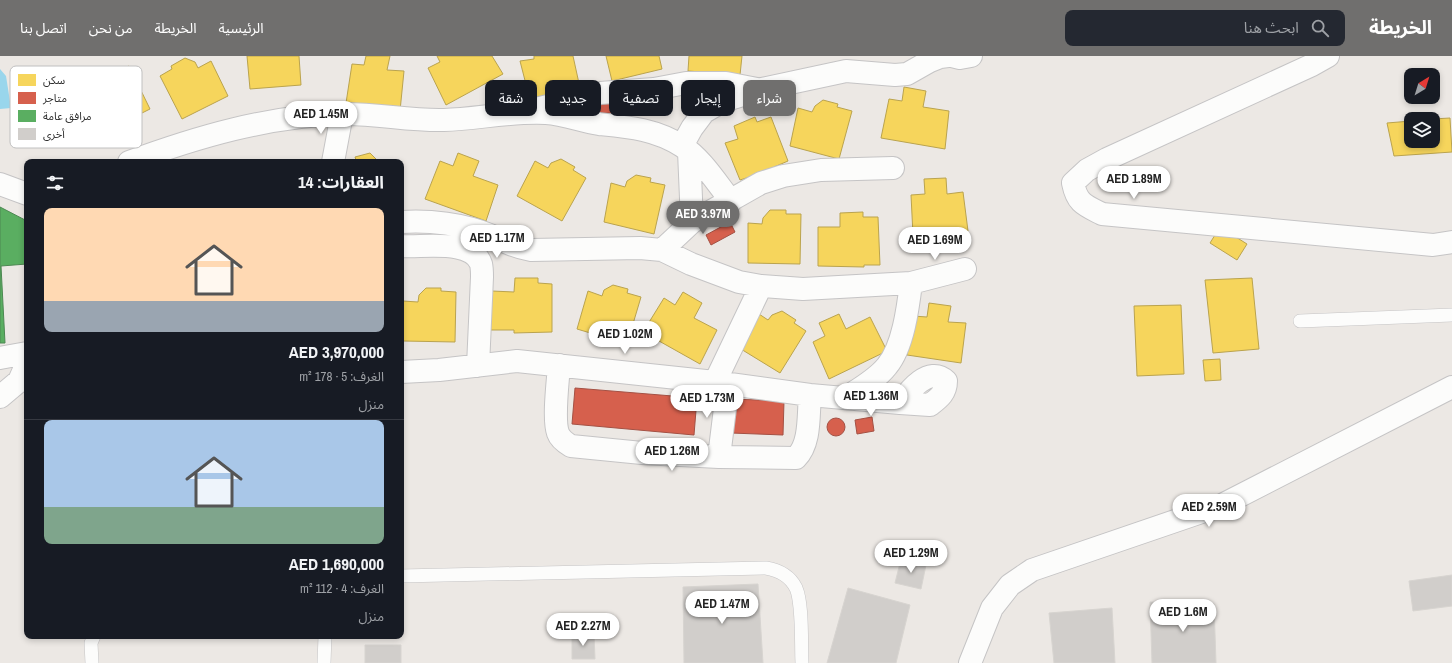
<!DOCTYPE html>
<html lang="ar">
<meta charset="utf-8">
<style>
:root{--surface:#171b24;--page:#242831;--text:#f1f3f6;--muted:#9ea1a6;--line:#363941;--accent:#706f6e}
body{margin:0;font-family:"Archivo Narrow","Noto Sans Arabic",sans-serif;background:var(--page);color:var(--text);direction:rtl;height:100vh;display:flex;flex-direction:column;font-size:15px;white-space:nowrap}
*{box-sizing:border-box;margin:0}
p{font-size:13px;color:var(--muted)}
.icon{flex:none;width:22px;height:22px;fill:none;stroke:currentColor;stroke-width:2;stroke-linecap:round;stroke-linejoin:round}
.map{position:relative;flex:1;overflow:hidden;direction:ltr}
.details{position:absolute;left:24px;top:103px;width:380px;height:480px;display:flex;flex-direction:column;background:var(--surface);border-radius:8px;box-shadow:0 2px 6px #0003;direction:rtl}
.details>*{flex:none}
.guide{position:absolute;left:416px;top:24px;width:380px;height:36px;direction:rtl;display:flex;gap:8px}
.needle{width:26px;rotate:38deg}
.tools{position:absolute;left:1404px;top:12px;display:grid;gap:8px}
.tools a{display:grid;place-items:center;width:36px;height:36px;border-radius:8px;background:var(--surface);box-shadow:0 2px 6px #0003;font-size:20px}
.price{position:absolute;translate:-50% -34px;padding:0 9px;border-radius:14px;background:#fff;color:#222;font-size:13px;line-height:26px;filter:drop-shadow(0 1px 2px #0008)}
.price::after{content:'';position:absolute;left:50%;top:24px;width:12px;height:9px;margin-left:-6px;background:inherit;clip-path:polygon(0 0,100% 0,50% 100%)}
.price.on{background:var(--accent);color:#fff}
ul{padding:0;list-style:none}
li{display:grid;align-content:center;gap:8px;height:212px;padding:0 20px}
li+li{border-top:1px solid var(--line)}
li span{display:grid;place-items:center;height:124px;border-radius:8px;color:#555}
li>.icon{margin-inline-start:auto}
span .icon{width:72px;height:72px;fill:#fffc;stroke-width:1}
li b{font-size:17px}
h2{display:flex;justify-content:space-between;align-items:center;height:48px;padding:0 20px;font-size:17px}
.pill{padding:0 14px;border-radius:8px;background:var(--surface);box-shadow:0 2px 6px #0003;font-size:14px;line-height:36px}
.pill.on{background:var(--accent);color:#fff}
header{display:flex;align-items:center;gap:24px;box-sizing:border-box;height:56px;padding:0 20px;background:var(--accent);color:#fff}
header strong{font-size:19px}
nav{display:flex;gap:22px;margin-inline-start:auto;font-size:14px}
.search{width:280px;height:36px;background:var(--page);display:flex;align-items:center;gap:10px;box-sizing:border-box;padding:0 14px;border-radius:8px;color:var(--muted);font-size:15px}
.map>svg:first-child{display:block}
.water{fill:#99d6ec}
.homes{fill:#f6d55c;stroke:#baa34e}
.shops{fill:#d6604d;stroke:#a45144}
.public{fill:#5aae61;stroke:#4d8852}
.building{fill:#d1cecb;stroke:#d7d4d0}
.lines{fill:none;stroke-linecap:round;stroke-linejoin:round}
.lane-casing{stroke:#c5c4c5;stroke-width:14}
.street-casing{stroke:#c5c4c5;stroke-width:24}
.lane{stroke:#fcfcfb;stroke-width:13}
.street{stroke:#fcfcfb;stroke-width:22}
.key{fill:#fff;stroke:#c0c0c0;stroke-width:1}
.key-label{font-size:11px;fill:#2e2e2e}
</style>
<header>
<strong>الخريطة</strong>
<div class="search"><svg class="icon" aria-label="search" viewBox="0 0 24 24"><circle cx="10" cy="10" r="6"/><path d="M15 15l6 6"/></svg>ابحث هنا</div>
<nav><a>الرئيسية</a><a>الخريطة</a><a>من نحن</a><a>اتصل بنا</a></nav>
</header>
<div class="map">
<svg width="1452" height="607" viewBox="0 0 1452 607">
<rect width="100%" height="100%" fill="#ece8e4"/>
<path class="water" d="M0,13L6,20L11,52L0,53Z"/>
<path class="homes" d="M247,0H299L301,29L250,33Z
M366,0H390L387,14L404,15L400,55L346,47L352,8L364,9Z
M437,0H492L503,18L446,49L428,12L440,6Z
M534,0H573L580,32L530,44L520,5L534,3Z
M606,0H659L662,13L612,25Z
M689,0H742L740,19L688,15Z
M185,2L195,6L198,12L211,5L228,40L182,63L160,20L172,13L171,10Z
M129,10L150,53L136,60L137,62L103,75L85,40L98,34L93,22L113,12L115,16Z
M904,31L926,35L923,51L949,55L945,93L881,82L889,43L902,45Z
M823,44L838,48L837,51L852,55L839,103L790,90L798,52L812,56L815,50Z
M755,61L757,66L771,61L788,105L774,111L775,113L740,124L725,87L738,83L734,70Z
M1450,62L1452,96L1394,100L1387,67L1411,65V85H1433V63Z
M370,97L379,106H347L356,104L355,101Z
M458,97L479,105L473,120L498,129L486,165L425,143L440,105L453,110Z
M561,103L575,111L573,114L586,122L562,165L517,140L535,105L548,112L551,107Z
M636,119L651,122L650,126L665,129L654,178L604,166L611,127L625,131L627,125Z
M946,122L947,138L963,136L968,175L913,179L911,139L925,138L924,123Z
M770,154H786V158H801L800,208L748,207V167L762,168L763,162Z
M863,156V161H878L880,209H864V211L818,210V171H840V157Z
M1220,171L1247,188L1237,204L1210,187Z
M515,222H538V227L552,228V276L514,277V274H490L492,235L514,236Z
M1252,222L1259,293L1213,297L1205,224Z
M613,229L628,233L627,237L641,241L627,288L577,273L588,235L602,240L604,234Z
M426,232H441V235L456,236L455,286L403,285V245L418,246L419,239Z
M683,236L702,247L694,262L717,274L700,308L643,276L664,242L675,249Z
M929,247L951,250L948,266L966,267L961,307L907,299L913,260L927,261Z
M1181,249L1184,318L1137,320L1134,250Z
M782,255L796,264L794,267L806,275L780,317L736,290L756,256L768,264L772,259Z
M839,258L846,273L870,261L887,295L829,323L813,286L825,280L819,267Z
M1220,303L1221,324L1205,325L1203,304Z"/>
<path class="shops" d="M623,41L624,57H597V42Z
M730,166L735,176L711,189L706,179Z
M575,332L697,342L694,379L572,368Z
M732,343L784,345L783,379L731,377Z
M872,361L874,375L857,378L855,364Z
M827 371a9 9 0 1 1 18 0a9 9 0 1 1-18 0Z"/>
<path class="public" d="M0,151L27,165V208L1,210L5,287H0Z"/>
<path class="building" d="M901,503L926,509L921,533L895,527Z
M1452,519V550L1413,555L1409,525Z
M758,528L763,607H684L683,531Z
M848,532L910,549L896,607H827Z
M1150,546L1214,548L1216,607H1152Z
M1112,552L1115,607H1054L1049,557Z
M572,579H594L595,603H572Z
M365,589H401V607H365Z"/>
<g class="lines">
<defs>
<path id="lane" d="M1300,265L1452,259
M401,520L766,512C778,514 790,520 796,532C803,548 801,588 802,607
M92,607L91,587L94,580
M324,607L325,580"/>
<path id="street" d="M952,0L960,2L971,0
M1328,0L1312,9L1107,103L1087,114L1073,127C1077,147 1084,149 1102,158L1433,189L1452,186
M540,52L600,37L654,33L686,27H726L757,33
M682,90L692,72L704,56L723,45L762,33L846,15L895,19L907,18L930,5L940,1L948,0
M689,95L692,166
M129,106C197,81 268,60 341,58C375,57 409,65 444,64C477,63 512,55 546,57C564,58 581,65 599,68C629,71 655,73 682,90C702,103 716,126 731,145
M333,106L342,58
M0,128L27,138
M401,166C430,164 463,168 490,179C505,186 515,191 531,194L640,192L662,194L691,208L739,226L761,230L803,233L911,227L965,213
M401,190C422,192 472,182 481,208C482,212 482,217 482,221L478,310
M662,194L692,166L761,127L783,120L821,114L893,112
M0,302L27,297
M559,309C558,325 553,363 558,377C560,383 566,387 571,390L642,397L719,401L796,402C811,387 808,359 810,339
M401,316L439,314L517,305L715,326L810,339L900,347C909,335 929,309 946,325C946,337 939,342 930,349L900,347
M715,326L761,230
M0,341L19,325L27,307
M845,342C859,333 877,323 887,310C903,291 908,252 911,227
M719,401L728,328
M970,607L992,552L1010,529L1032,514L1222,449L1452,331"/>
</defs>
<use href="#lane" class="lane-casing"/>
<use href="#street" class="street-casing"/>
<use href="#lane" class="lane"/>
<use href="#street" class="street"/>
</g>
<rect x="10" y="10" width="132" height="82" rx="6" class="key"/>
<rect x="18" y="18" width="18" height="12" fill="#f6d55c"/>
<rect x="18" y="36" width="18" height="12" fill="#d6604d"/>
<rect x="18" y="54" width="18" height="12" fill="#5aae61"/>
<rect x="18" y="72" width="18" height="12" fill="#d1cecb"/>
<g class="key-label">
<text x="43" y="28">سكن</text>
<text x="43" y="46">متاجر</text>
<text x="43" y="64">مرافق عامة</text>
<text x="43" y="82">أخرى</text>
</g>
</svg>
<div class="tools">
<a><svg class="needle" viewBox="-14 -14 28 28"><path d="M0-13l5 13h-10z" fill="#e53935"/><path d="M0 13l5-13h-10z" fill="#9ea1a6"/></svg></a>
<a><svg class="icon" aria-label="layers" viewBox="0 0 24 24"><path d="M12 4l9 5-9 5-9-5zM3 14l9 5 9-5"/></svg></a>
</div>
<b class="price" style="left:321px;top:79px">AED 1.45M</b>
<b class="price" style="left:1134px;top:144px">AED 1.89M</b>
<b class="price on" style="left:703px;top:179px">AED 3.97M</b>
<b class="price" style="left:497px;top:203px">AED 1.17M</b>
<b class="price" style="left:935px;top:205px">AED 1.69M</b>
<b class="price" style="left:625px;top:299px">AED 1.02M</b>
<b class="price" style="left:871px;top:361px">AED 1.36M</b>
<b class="price" style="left:707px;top:363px">AED 1.73M</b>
<b class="price" style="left:672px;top:416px">AED 1.26M</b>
<b class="price" style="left:1209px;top:472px">AED 2.59M</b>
<b class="price" style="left:911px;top:518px">AED 1.29M</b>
<b class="price" style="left:722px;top:569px">AED 1.47M</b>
<b class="price" style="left:1183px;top:577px">AED 1.6M</b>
<b class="price" style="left:583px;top:591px">AED 2.27M</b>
<div class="guide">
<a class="pill on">شراء</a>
<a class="pill">إيجار</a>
<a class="pill">تصفية</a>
<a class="pill">جديد</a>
<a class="pill">شقة</a>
</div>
<section class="details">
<h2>العقارات: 14<svg class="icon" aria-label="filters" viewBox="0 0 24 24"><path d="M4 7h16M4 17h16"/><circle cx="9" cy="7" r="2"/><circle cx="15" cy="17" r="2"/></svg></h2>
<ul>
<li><span style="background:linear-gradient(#ffd9b3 75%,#9aa5b1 0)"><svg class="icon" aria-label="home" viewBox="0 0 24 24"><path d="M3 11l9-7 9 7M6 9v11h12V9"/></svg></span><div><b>AED 3,970,000</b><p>الغرف: 5 · 178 m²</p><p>منزل</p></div></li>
<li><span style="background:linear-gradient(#a9c7e8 70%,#7fa58c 0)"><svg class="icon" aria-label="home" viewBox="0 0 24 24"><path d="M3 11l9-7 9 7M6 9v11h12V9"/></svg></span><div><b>AED 1,690,000</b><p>الغرف: 4 · 112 m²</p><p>منزل</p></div></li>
</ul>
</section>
</div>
